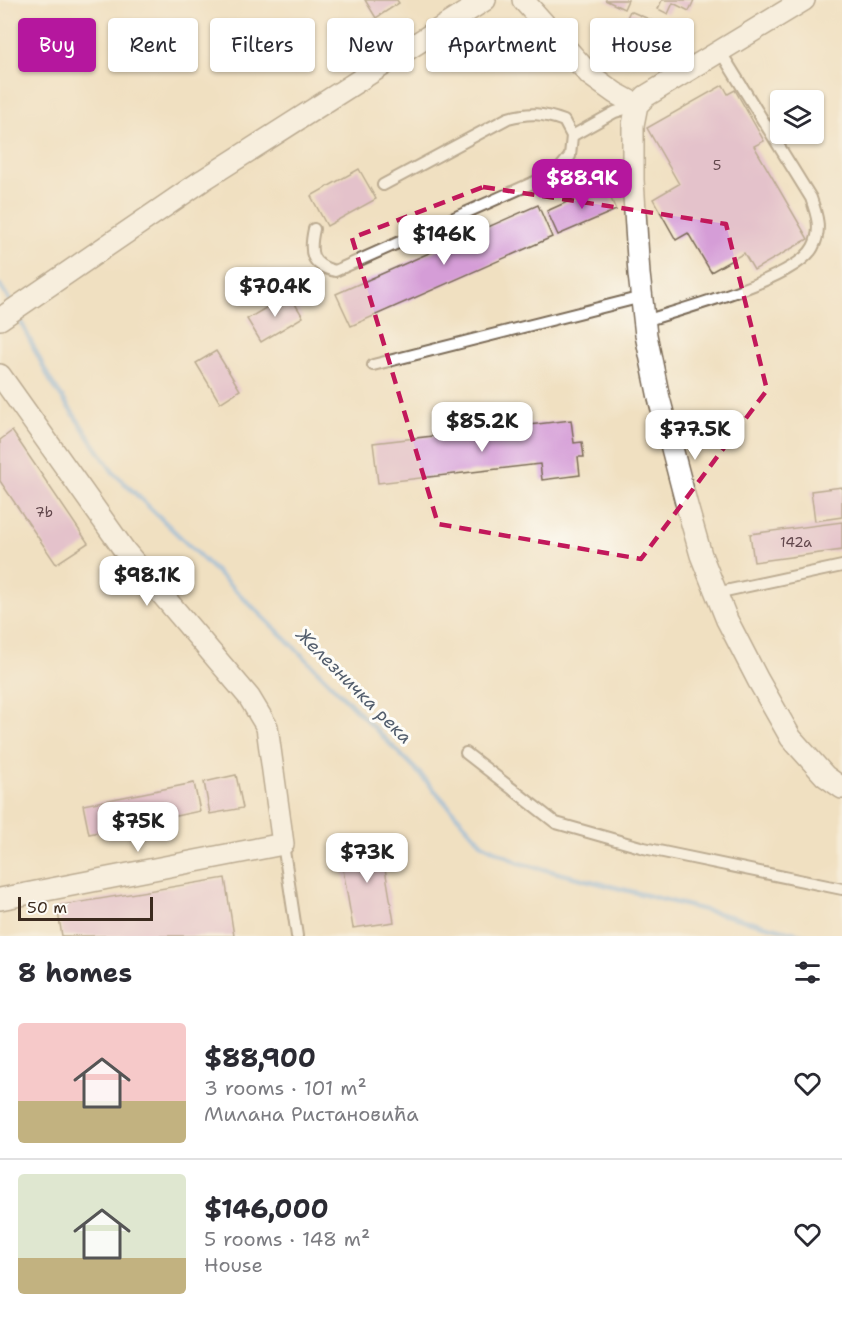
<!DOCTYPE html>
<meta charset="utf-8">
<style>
:root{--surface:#fff;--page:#f2f2f3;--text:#2b2b33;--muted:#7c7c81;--line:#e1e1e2;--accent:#b5179e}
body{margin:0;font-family:"Shantell Sans",sans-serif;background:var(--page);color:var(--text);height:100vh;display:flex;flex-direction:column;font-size:22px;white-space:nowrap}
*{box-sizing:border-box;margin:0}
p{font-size:20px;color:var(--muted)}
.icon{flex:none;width:33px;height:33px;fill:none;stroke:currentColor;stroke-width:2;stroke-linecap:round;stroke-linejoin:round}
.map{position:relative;height:936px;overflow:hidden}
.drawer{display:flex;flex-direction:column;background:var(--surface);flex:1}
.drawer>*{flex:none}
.guide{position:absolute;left:18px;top:18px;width:807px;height:54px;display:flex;gap:12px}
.fabs{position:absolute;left:770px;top:90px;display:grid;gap:12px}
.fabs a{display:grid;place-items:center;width:54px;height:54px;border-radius:6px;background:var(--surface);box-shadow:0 2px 4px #0004;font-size:30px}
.scale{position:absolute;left:18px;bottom:15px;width:135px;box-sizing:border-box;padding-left:6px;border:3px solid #3b2a1e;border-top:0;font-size:16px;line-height:21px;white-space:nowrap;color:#3b2a1e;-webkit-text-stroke:4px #fdfcf7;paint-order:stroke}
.price{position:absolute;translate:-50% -51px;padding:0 14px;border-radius:12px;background:#fff;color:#222;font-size:20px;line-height:39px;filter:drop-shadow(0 2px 3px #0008)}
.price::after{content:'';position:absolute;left:50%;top:36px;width:18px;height:14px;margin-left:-9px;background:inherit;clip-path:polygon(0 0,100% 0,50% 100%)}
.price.on{background:var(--accent);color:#fff}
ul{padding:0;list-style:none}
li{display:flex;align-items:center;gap:18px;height:150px;padding:0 18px}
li+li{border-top:2px solid var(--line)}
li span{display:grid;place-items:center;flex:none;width:168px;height:120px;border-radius:6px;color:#555}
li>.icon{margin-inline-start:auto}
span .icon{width:72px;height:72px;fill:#fffc;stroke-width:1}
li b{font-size:26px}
h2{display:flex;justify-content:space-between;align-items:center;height:72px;padding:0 18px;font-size:26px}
.tag{padding:0 21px;border-radius:6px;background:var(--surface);box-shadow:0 2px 4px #0004;font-size:21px;line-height:54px}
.tag.on{background:var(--accent);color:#fff}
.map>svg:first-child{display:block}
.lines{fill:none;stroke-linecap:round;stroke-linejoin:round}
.stream{stroke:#75aae2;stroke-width:5}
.building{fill:#d59dd7}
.lane-casing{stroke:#7a6a57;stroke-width:14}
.street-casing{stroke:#7a6a57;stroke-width:24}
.lane{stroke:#fff;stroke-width:10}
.street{stroke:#fff;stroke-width:21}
.marked{fill:none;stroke:#c2185b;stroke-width:4.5;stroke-dasharray:12 8;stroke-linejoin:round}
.labels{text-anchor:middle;stroke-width:6;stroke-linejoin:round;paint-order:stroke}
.number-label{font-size:14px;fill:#62474c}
.water-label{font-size:18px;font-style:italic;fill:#525d6c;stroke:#fdfcf7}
</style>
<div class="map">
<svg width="842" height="936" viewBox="0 0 842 936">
<rect width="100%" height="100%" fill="#fdfcf7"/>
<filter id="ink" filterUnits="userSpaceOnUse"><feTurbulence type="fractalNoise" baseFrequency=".0167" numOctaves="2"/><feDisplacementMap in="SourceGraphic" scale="12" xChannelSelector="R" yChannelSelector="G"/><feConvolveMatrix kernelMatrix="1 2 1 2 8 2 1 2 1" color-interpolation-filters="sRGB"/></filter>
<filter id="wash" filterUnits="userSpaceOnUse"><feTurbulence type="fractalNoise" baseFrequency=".008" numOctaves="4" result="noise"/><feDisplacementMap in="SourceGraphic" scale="24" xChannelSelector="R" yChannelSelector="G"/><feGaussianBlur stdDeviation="1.35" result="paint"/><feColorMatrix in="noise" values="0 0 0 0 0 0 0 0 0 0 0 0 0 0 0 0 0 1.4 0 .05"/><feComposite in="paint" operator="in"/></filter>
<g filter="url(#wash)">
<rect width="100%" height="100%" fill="#f0e0c1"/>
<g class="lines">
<path class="stream" d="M0,285L13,306
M17,314L50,380L113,472L292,645L420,774L482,844L519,863L807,936"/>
</g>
<g id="blocks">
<path class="building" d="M365,0H397L399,3L376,18Z
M605,0H628L624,9Z
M662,0H694L689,11L673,3L668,14L658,9Z
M630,11L651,20L638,48L617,39Z
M723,85L728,94L735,90L764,141L754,146L808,239L754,270L744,253L711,272L688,233L676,240L653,199L679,184L647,128Z
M359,169L376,199L327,226L311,196Z
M605,185L616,210L558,235L547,211Z
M538,205L552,237L351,326L336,294Z
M289,294L303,317L261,342L247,319Z
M216,351L240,390L220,403L196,363Z
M571,420L574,443L582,442L584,457H578L580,475L542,480L540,464L378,483L373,443Z
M12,431L88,543L56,564L0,481V440Z
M842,487V517L815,521L811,491Z
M842,522V550L754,562L750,534Z
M236,775L243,808L210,814L204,782Z
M194,783L200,811L89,834L83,805Z
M380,839L394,922L353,928L339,846Z
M225,878L234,936H62L57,906Z"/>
</g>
</g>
<g filter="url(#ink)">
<use href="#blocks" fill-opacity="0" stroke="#7a6a57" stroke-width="1.5"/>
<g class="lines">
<defs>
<path id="lane" d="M383,185L508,118C530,112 542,113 564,121L572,136
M314,229C309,252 310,265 335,271L557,172L570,156L572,136L615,112L635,106
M645,321C681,309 797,279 813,247C822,230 817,215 811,198L720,51
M373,365L642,297
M716,593L842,566
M466,753L556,823L644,848L842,889
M283,844L297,936"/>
<path id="street" d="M523,0L590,75L615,93L637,105
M804,0L646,96L637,105L633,125V180L639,274L646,335L659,398L687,506L701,555L727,620L758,680L791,738L825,776L842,788
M0,319L203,180L485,0
M0,375L125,551L249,697L267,727L283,844L0,899"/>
</defs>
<use href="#lane" class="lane-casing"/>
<use href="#street" class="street-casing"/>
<use href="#lane" class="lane"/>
<use href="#street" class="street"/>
</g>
</g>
<path d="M0 0H842V936H0ZM483,187L726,224L767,390L641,559L438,524L352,238Z" fill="#f0e0c1" fill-opacity=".55" fill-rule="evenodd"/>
<path class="marked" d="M483,187L726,224L767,390L641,559L438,524L352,238Z"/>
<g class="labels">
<g class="number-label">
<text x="717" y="170">5</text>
<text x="44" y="517">7b</text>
<text x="796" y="547">142a</text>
</g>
<g class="water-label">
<text transform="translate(354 686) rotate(45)" y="6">Железничка река</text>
</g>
</g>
</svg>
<div class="fabs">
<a><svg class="icon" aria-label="layers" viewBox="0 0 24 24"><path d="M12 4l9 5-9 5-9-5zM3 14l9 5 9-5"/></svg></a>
</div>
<div class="scale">50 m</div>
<b class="price on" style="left:582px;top:210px">$88.9K</b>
<b class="price" style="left:444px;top:266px">$146K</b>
<b class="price" style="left:275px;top:318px">$70.4K</b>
<b class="price" style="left:482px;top:453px">$85.2K</b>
<b class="price" style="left:695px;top:461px">$77.5K</b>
<b class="price" style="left:147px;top:607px">$98.1K</b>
<b class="price" style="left:138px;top:853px">$75K</b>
<b class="price" style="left:367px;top:884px">$73K</b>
<div class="guide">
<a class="tag on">Buy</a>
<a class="tag">Rent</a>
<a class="tag">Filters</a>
<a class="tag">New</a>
<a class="tag">Apartment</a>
<a class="tag">House</a>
</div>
</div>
<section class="drawer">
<h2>8 homes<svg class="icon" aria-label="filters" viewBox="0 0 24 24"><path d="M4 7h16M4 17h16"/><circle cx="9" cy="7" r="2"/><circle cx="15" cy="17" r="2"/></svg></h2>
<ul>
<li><span style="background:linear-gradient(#f6c9c9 65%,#c2b280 0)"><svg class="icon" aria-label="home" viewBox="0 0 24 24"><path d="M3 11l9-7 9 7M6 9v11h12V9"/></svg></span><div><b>$88,900</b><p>3 rooms · 101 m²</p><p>Милана Ристановића</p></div><svg class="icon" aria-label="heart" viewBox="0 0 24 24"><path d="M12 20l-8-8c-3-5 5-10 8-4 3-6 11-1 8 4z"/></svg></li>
<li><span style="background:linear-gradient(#dfe7d0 70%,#c2b280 0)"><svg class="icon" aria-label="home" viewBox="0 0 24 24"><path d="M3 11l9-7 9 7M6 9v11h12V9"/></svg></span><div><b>$146,000</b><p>5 rooms · 148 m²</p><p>House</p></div><svg class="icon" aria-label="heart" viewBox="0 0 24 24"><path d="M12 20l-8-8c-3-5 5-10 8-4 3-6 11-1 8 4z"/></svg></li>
</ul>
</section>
